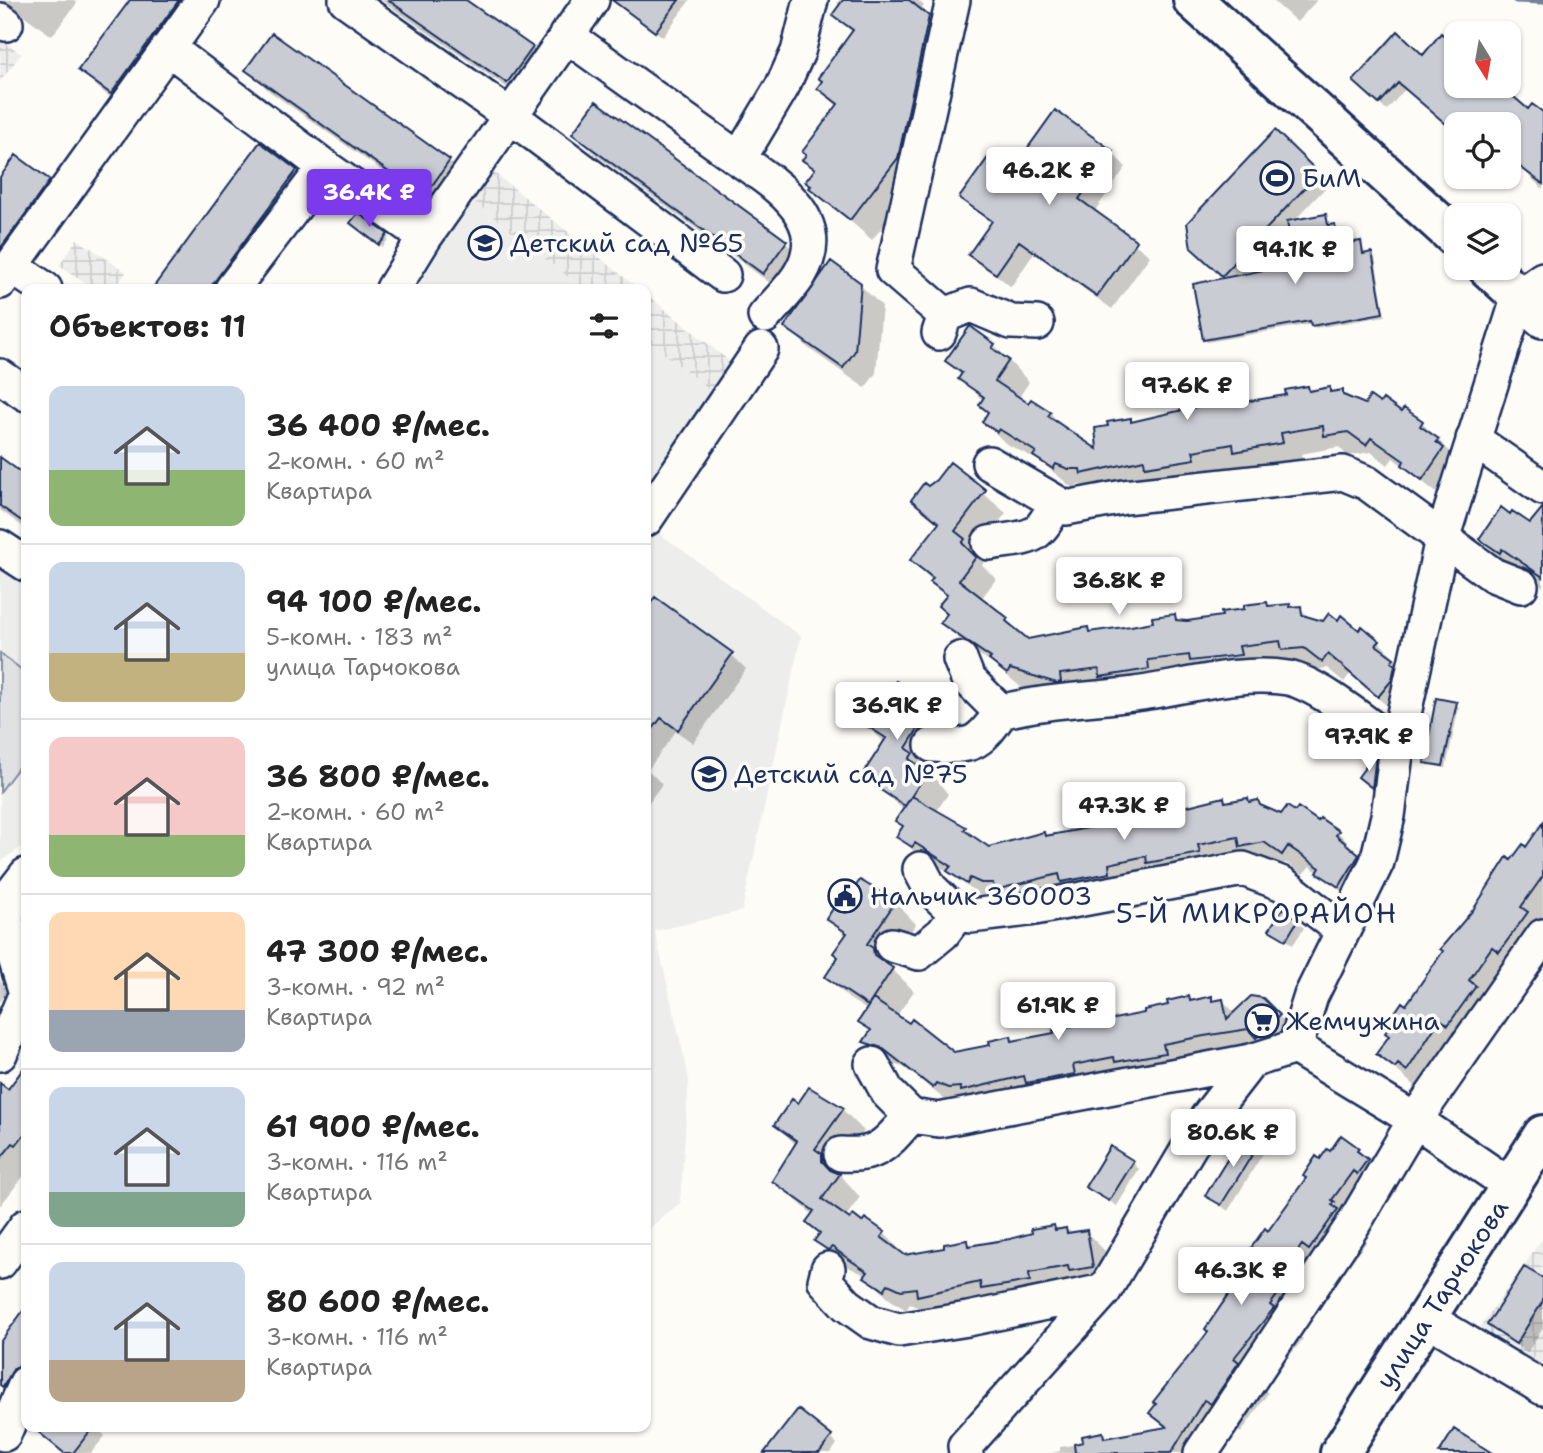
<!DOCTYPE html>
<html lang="ru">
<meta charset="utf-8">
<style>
:root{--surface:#fff;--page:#f6f6f6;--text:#222;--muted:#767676;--line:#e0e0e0;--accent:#7c3aed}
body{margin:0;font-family:"Shantell Sans",sans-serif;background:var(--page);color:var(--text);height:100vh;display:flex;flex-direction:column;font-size:26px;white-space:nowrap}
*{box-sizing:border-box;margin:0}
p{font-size:23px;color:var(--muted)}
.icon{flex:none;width:38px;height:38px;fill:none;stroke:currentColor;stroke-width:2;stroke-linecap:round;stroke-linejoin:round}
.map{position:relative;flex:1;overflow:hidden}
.drawer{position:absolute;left:21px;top:284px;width:630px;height:1148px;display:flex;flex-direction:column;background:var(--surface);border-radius:14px;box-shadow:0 2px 5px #0004}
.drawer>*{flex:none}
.needle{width:46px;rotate:169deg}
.fabs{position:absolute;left:1444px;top:21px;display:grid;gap:14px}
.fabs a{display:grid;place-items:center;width:77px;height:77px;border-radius:14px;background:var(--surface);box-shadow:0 2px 5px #0004;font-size:35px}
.price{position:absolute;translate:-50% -60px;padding:0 16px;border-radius:7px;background:#fff;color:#222;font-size:23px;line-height:46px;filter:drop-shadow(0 2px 4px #0008)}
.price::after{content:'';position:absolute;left:50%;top:42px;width:21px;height:16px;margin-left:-10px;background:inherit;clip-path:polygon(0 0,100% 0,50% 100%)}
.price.active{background:var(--accent);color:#fff}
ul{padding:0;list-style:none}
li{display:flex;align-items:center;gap:21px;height:175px;padding:0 28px}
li+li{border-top:2px solid var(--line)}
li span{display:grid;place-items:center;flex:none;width:196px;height:140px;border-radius:14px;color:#555}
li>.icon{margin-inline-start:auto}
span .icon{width:84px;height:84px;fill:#fffc;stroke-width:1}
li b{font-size:30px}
h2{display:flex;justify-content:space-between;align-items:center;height:84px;padding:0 28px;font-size:30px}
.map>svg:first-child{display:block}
.built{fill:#edeeec}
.industrial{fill:url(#industrial-grid)}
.garden{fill:#e0e1e3;stroke:#7e88a0;stroke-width:2}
.shadow{fill:#0003;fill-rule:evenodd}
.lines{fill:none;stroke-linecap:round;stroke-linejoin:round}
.stream{stroke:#76819c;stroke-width:7}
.building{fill:#c9ccd3;stroke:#1b2f5e;stroke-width:2}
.minor-casing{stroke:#1b2f5e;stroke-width:38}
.major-casing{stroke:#1b2f5e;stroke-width:44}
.minor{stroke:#fdfcf7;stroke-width:33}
.major{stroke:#fdfcf7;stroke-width:38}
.labels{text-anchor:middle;stroke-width:7;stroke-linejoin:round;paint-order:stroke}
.poi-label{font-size:26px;fill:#1b2f5e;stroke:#fdfcf7;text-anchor:start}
.street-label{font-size:26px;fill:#1b2f5e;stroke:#fdfcf7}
.neighbourhood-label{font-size:28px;letter-spacing:2px;fill:#1b2f5e;stroke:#fdfcf7}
</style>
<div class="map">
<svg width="1543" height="1453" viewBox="0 0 1543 1453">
<defs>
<pattern id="industrial-grid" width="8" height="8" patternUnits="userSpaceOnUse" patternTransform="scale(1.75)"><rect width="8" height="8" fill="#edeeec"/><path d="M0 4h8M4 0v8" fill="none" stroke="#cbcccd"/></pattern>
</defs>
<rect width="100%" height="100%" fill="#fdfcf7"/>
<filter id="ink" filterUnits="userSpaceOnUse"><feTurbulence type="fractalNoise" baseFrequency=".0143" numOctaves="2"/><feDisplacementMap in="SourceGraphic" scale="14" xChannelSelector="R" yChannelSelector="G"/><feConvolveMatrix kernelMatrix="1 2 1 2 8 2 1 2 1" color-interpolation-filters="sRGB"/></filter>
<g filter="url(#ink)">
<path class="built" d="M470,198L583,289H417Z
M646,339L712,392L646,493Z
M653,529L801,636L742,911L655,931L689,1079L680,1203L646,1231V540Z
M0,560L26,578V844L0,862Z"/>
<path class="industrial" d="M0,38L21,54L0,82Z
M486,166L639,289H583L470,198Z
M77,239L126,272L115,289H94L59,265Z
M646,294L733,364L712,392L646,339Z
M1543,1238V1368L1479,1328Z"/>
<path class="garden" d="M0,653L26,673V757L0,792Z"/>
<path class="shadow" d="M3,0H74L77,3L52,36Z
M132,0H224L209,10L133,114L102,91L80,70Z
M381,0H463L532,48L553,69L529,103Z
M628,0H690L663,37L630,13Z
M839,0H918L924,6L920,11L949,38L919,180L872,240L812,188L816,171L805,160L838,107L819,88L853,33L834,14L840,6L837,3Z
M1272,0H1317L1297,22Z
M1456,48V86H1498L1528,112L1543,114V189L1529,176L1508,124H1456V131L1406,88L1387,110L1362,88L1423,57Z
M248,70L449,161L470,182L446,216L269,91Z
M1056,112L1112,153L1126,167L1094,212L1150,256L1112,309L1034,253L1011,287L971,254L993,224L962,198L1014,170Z
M1275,133L1329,184L1294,221L1325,216L1329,226L1338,229L1339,235L1349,237L1350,245L1361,243L1365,255L1375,257L1385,316L1316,328L1312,324L1207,342L1204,339L1227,279L1204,258ZM1289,226L1296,265L1242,276Z
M574,134L786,243L807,264L785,294L596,155Z
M261,145L317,193L246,289H154Z
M1465,177H1478L1472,183Z
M0,180L49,181L70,202L0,300Z
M355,226L386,236L389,238L383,247Z
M860,285L882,306L876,373L865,388L808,348L787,326Z
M994,345L1029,382L1018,399L1050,413L1069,432L1100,452L1130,420L1134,424L1217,404L1220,408L1288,397L1308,388L1312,392L1329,389L1333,393L1342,392L1366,406L1402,415L1405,411L1422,423L1459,461L1444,499L1393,458L1388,465L1371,452L1347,456L1339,447L1301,454L1303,464L1257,472L1251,466L1091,489L1078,484L1074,489L1041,462L1005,443L984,421L989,413L983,401L948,361Z
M0,459L26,478V529L0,510Z
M950,465L1006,513L976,552L985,561L982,565L996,579L981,599L1028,641L1088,629L1092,633L1155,623L1175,616L1181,622L1223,618V613L1267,603L1271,608L1289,606L1292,609L1300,608L1312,620L1323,623L1338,622L1341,618L1379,642L1400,663V717L1350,674L1344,682L1327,668L1305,671L1296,662L1029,694L998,668L964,644L943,623L949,615L948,597L912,560L939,525L913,500L937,481Z
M1531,525L1543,526V587L1533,578L1511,569L1481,539Z
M656,600L732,655L746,669L693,743L676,731L648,770L662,784L646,806V613Z
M886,700L932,707L953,728L927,768L948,794L936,812L965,828L989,849L1043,834L1047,838L1111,825L1132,816L1138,822L1179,814L1223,799L1228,804L1248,800L1251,803L1258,802L1266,810L1282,816L1319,823L1321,820L1338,832L1379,877L1361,907L1310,866L1303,874L1286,863L989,903L952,873L920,858L899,836L904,827L897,821L904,811L867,772L885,743L864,723Z
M1456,704L1459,707L1446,768L1429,765L1426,762Z
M1375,756L1379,759L1374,788L1363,780Z
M1543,825V962L1426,1096L1378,1054L1406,1008L1512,863Z
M860,883L895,902L916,924L888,965L914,991L896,1017L953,1054L992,1046L1011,1038L1015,1042L1056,1034L1097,1019L1101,1023L1146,1014L1188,998L1192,1002L1211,998L1215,1003L1223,1001L1235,1013L1262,999L1299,1037L954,1107L904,1067L885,1063L865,1042L871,1033L860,1021L867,1010L848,998L827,977L840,958L846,936L829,919Z
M1297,922L1304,928L1293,945L1272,929Z
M0,979L6,992L0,1002Z
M17,1080L26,1088V1173L0,1206V1094L8,1091Z
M809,1090L843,1110L864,1131L836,1170L860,1197L845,1218L884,1233L906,1256L947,1249L966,1242L972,1247L1010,1240L1054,1226L1070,1234L1086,1232L1107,1253L1113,1288L923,1310L910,1304L906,1310L888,1298L867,1276L838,1262L817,1241L821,1235L808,1222L813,1215L774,1181L796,1145L776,1125L799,1105Z
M1258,1143L1265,1150L1228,1211L1207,1195Z
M1358,1149L1397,1190L1388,1203L1384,1200L1362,1236L1367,1241L1339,1279L1333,1274L1308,1308L1315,1315L1299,1336L1303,1339L1263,1389L1268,1393L1241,1433L1235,1428L1219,1453H1052L1060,1451V1447L1085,1443L1103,1434L1108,1439L1167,1429L1151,1413L1210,1333L1269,1234L1320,1161Z
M1132,1162L1139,1169L1117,1206L1087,1187Z
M1543,1280V1328L1527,1353L1489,1325Z
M26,1310V1385L18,1400L0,1386V1345Z
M33,1426H96L105,1436L91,1453H64Z
M831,1438L837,1444L831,1453H766Z"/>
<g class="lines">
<path class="stream" d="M1516,0L1543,1"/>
</g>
<path class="building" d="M130,0H179L111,94L78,70Z
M388,0H466L533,47L507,83Z
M612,0H679L655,32Z
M843,0H909L929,16L898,158L850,220L809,188L811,186L805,182L815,169L802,160L806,155L802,152L838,104L817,88L822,81L818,78L853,30L832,15Z
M1398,31L1423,55L1441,33L1456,46V86H1501L1528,109L1532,104L1543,112V184L1508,158V124H1446L1398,83L1379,104L1353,81Z
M272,33L450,160L424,197L245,70Z
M596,101L787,241L763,274L572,134Z
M1055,110L1113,151L1079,199L1137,241L1097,296L1019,241L996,274L968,255L992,221L959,198L992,152L1014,167Z
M1275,130L1319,173L1222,276L1191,248L1187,223Z
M260,142L297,170L274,201L209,289H152Z
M16,155L50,180L0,249V177Z
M358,213L388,234L379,245L350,223Z
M1326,214L1328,225L1335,224L1337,234L1346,232L1348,243L1361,241L1363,254L1372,252L1383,313L1311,326L1310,321L1203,340L1193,284L1294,264L1287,221Z
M831,261L861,283L855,351L843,368L784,327Z
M970,326L995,344L992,348L1009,360L995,381L1028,403L1031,399L1051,412L1048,416L1097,449L1095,428L1108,426L1107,422L1131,418V422L1217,402L1218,406L1286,395L1285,390L1308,386L1309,391L1330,387V392L1343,390V395L1365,404L1370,396L1380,403L1383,399L1401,412L1404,408L1423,421L1420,426L1439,439L1436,442L1444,448L1422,480L1402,465L1404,461L1371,438L1366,445L1348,432L1324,436L1323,426L1281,433L1283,443L1234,452L1233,444L1193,451L1195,459L1145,467L1144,460L1081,474L1080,469H1068L1056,464L1053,469L1033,456L1036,452L999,429L997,432L982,422L988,412L979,405L984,397L958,379L962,373L945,361Z
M0,457L26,476V524L0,506Z
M950,462L986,490L955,531L965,539L962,543L976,557L959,580L1008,618L1006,621L1028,639L1088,627L1089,632L1131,626L1153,622L1152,617L1175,614L1176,620L1187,621L1222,616L1221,612L1244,609V605L1267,602L1268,606L1290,604V607L1301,606L1302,615L1323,621L1329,613L1338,620L1341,615L1359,630L1362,626L1380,641L1376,645L1394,658L1391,662L1395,665L1392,680L1378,697L1328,654L1322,662L1304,648L1282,650L1280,641L1239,646L1241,655L1190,661L1189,655L1148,660L1149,669L1100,677L1099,669L1060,674L1061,682L1057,683L1010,669L1007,674L989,660L991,658L940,623L947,614L938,606L947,595L930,582L933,578L910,560L939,523L911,500L924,483L928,486L936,480Z
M1501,507L1510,514L1512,511L1530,523L1543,507V577L1502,549L1500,553L1479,539Z
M655,597L733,653L678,730L661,718L646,738V610Z
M896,681L933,705L906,748L913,753L909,759L928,771L905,806L876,787L880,781L864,772L886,738L862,723L880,694L885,698Z
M1436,698L1457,702L1443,766L1424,763Z
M1375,754L1376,755L1372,788L1358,777Z
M912,796L966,827L964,830L989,847L1044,832L1045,836L1109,824L1108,819L1133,815L1134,821L1177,812L1176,809L1224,797L1225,802L1248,798L1249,802L1258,800L1260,805L1281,814L1287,806L1295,811L1298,807L1318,821L1320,818L1339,831L1336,835L1359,855L1339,887L1317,873L1320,868L1288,846L1282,855L1264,842L1240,847L1238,837L1198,845L1200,853L1147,863L1146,856L1109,864L1110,873L1061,882L1059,874L995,890L993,883H981L970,878L967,884L947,871L951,866L915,843L912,847L896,837L903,826L895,821Z
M1543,822V876L1521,907L1528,912L1499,952L1492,947L1480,964L1469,980L1476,986L1448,1025L1440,1019L1407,1071L1398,1064L1395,1068L1376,1054L1389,1036L1385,1033L1392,1023L1389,1021L1402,1002L1406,1005L1443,951L1440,949L1473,910L1507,857L1511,860L1523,844L1526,847Z
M860,880L896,901L867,944L873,948L874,955L893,968L868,1006L825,977L838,957L833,953L847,933L826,919L845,891L850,894Z
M1283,908L1298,920L1286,940L1269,930Z
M1189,996L1190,1001L1212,996V1001L1223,999L1227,1019L1251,996L1263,998L1280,1015L1256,1038L1248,1029L1204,1036L1163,1044L1165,1053L1115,1062L1114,1057L1073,1065L1075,1074L1026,1083L1024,1076L961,1091L960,1087L948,1088L936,1083L933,1088L882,1048L863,1042L871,1030L858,1022L873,999L909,1023L912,1019L954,1052L990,1045L989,1041L1011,1036L1012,1041L1054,1033L1053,1030L1076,1025V1021L1098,1017L1099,1022L1144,1013V1010L1168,1005L1167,1001Z
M26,1065V1132L16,1145L13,1143L0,1159V1083L8,1089Z
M809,1087L844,1108L815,1149L822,1154V1161L830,1170L840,1174L822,1199L850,1219L853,1215L862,1222L865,1218L885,1232L881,1237L905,1255L944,1248V1244L967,1240L968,1246L1010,1239L1032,1233L1031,1229L1054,1225L1055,1230L1066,1228L1067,1233L1087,1230L1093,1267L1069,1271L1068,1266L1029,1273L1030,1281L981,1289L980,1282L917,1296L916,1288L901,1290L888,1284L884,1290L864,1277L868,1272L850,1260L832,1247L828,1250L814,1241L820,1233L806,1222L814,1211L772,1181L797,1141L774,1125L792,1099L798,1103Z
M1244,1132L1260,1142L1221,1205L1205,1196Z
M1341,1135L1359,1148L1357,1151L1368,1159L1357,1174L1353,1171L1332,1200L1335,1202L1332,1205L1338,1209L1309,1250L1302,1245L1278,1278L1286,1283L1270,1305L1274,1308L1234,1358L1239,1362L1211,1404L1204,1400L1171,1453H1075L1074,1444L1083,1442L1082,1436L1103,1432L1104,1438L1167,1427L1149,1413L1156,1404L1153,1402L1208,1332L1205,1329L1251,1262L1248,1260L1255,1251L1251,1248L1265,1228L1268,1231L1306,1178L1303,1176L1316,1156L1320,1159L1327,1149L1330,1151Z
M1110,1146L1134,1161L1109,1201L1085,1187Z
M1524,1267L1543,1278V1301L1516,1344L1487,1325Z
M26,1307V1364L14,1368L3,1387L0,1385V1342Z
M798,1409L832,1436L819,1453H764Z
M31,1426H94L73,1453H64Z
M1454,1429L1492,1453H1439Z"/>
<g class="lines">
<defs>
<path id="minor" d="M346,0L509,115L723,275
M0,20L6,24
M566,35L739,159L782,87L798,52L811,0
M168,48L325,167L425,237
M739,159C777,185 832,220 800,274C791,289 776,303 765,316
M12,267L45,289
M0,282L203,0
M232,289L325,167
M393,289L425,237L592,0
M945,315L893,270L953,0
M939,333L945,315L971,305L1011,322L1037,323
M0,376L26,394
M1473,439L1543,488
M989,463L1066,508L1124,497L1343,473L1367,483L1493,575L1521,586
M646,519L761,349
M989,543C1031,536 1036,543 1056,503
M0,547L26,564
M960,659L968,679L1001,712C1045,700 1089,700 1134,694C1183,688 1238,670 1288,678C1319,684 1370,727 1397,746
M932,745C972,747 978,746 1001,712
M920,869L930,888L957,914L971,916L1029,909L1243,869L1283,884L1343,931
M26,875L9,897L6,929L26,943
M1,936L6,929L26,993
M892,945L919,953L943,933L957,914
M0,1054L26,993
M872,1064L888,1093L911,1116
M841,1154C879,1157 887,1143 911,1116L939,1120L1251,1061
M1511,1186L1415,1120L1295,1047L1311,996L1377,862L1388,816L1397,746L1442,539L1519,296L1543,279
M0,1262L26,1226
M828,1269L825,1281L847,1305L871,1322L899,1330L968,1319L1104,1291
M1426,1318L1543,1388
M4,1434L26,1383
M966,1453L965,1446L1104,1291L1206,1119L1251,1061L1295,1047
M1201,1453L1351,1228L1415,1120L1543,936"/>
<path id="major" d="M1193,0L1456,238
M1488,268L1543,318
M1340,1453L1543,1135"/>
</defs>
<use href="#minor" class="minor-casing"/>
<use href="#major" class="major-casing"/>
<use href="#minor" class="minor"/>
<use href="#major" class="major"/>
</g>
</g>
<defs>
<symbol id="stadium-ring" viewBox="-11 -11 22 22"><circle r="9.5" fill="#fdfcf7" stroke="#1b2f5e" stroke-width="1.5"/><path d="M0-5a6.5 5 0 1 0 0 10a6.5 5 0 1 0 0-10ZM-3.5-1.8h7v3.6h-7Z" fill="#1b2f5e"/></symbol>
<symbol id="school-ring" viewBox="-11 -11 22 22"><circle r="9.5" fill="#fdfcf7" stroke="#1b2f5e" stroke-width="1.5"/><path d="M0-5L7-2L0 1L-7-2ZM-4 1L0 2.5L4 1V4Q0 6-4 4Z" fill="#1b2f5e"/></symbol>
<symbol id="civic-ring" viewBox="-11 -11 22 22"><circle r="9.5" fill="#fdfcf7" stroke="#1b2f5e" stroke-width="1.5"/><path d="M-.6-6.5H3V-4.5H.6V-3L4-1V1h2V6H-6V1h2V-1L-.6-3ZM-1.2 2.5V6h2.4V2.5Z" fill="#1b2f5e"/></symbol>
<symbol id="supermarket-ring" viewBox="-11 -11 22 22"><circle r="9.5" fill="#fdfcf7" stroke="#1b2f5e" stroke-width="1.5"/><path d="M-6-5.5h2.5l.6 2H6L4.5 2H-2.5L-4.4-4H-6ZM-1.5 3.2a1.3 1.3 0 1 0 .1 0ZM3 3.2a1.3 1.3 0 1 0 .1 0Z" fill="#1b2f5e"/></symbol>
</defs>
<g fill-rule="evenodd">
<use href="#stadium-ring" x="1258" y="159" width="38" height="38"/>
<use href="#school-ring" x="466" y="224" width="38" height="38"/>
<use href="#school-ring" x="690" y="755" width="38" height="38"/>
<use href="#civic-ring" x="826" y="877" width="38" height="38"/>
<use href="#supermarket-ring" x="1243" y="1002" width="38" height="38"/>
</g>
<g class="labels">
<g class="poi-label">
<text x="1302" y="187">БиМ</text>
<text x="510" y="252">Детский сад №65</text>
<text x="734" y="783">Детский сад №75</text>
<text x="870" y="905">Нальчик 360003</text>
<text x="1286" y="1030">Жемчужина</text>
</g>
<g class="street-label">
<text transform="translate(1442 1294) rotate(-57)" y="9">улица Тарчокова</text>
</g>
<g class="neighbourhood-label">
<text x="1257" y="923">5-Й МИКРОРАЙОН</text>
</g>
</g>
</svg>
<div class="fabs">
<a><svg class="needle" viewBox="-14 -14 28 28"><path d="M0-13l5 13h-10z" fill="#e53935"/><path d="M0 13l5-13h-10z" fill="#767676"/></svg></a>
<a><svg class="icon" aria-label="locate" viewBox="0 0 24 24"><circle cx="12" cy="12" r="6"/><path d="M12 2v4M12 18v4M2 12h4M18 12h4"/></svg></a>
<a><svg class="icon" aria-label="layers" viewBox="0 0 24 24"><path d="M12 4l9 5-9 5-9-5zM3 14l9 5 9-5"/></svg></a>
</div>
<b class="price" style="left:1049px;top:207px">46.2K ₽</b>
<b class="price active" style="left:369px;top:229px">36.4K ₽</b>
<b class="price" style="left:1295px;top:286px">94.1K ₽</b>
<b class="price" style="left:1187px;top:422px">97.6K ₽</b>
<b class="price" style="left:1119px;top:617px">36.8K ₽</b>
<b class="price" style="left:897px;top:742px">36.9K ₽</b>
<b class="price" style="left:1369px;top:773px">97.9K ₽</b>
<b class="price" style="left:1124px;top:842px">47.3K ₽</b>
<b class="price" style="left:1058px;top:1042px">61.9K ₽</b>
<b class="price" style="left:1233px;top:1169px">80.6K ₽</b>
<b class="price" style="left:1241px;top:1307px">46.3K ₽</b>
<section class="drawer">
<h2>Объектов: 11<svg class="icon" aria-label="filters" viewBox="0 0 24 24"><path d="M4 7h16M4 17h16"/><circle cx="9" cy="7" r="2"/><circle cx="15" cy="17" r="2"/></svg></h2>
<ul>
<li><span style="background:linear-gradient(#c9d6e8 60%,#8fb573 0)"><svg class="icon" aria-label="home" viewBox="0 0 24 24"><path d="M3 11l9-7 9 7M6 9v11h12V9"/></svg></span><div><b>36 400 ₽/мес.</b><p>2-комн. · 60 m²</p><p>Квартира</p></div></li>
<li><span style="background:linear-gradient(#c9d6e8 65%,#c2b280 0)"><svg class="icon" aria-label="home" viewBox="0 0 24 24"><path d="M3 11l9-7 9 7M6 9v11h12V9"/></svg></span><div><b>94 100 ₽/мес.</b><p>5-комн. · 183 m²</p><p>улица Тарчокова</p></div></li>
<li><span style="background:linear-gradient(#f6c9c9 70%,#8fb573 0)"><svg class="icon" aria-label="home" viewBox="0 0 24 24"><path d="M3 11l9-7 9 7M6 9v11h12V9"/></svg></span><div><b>36 800 ₽/мес.</b><p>2-комн. · 60 m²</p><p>Квартира</p></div></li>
<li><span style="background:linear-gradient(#ffd9b3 70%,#9aa5b1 0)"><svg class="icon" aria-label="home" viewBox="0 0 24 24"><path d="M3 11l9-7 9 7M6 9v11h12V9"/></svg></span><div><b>47 300 ₽/мес.</b><p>3-комн. · 92 m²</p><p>Квартира</p></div></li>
<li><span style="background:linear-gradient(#c9d6e8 75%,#7fa58c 0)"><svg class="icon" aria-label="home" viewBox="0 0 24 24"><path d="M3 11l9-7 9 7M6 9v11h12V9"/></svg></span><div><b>61 900 ₽/мес.</b><p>3-комн. · 116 m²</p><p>Квартира</p></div></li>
<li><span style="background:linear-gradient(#c9d6e8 70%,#b9a48a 0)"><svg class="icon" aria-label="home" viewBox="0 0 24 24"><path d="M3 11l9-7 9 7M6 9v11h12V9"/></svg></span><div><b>80 600 ₽/мес.</b><p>3-комн. · 116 m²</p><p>Квартира</p></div></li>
</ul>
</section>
</div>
